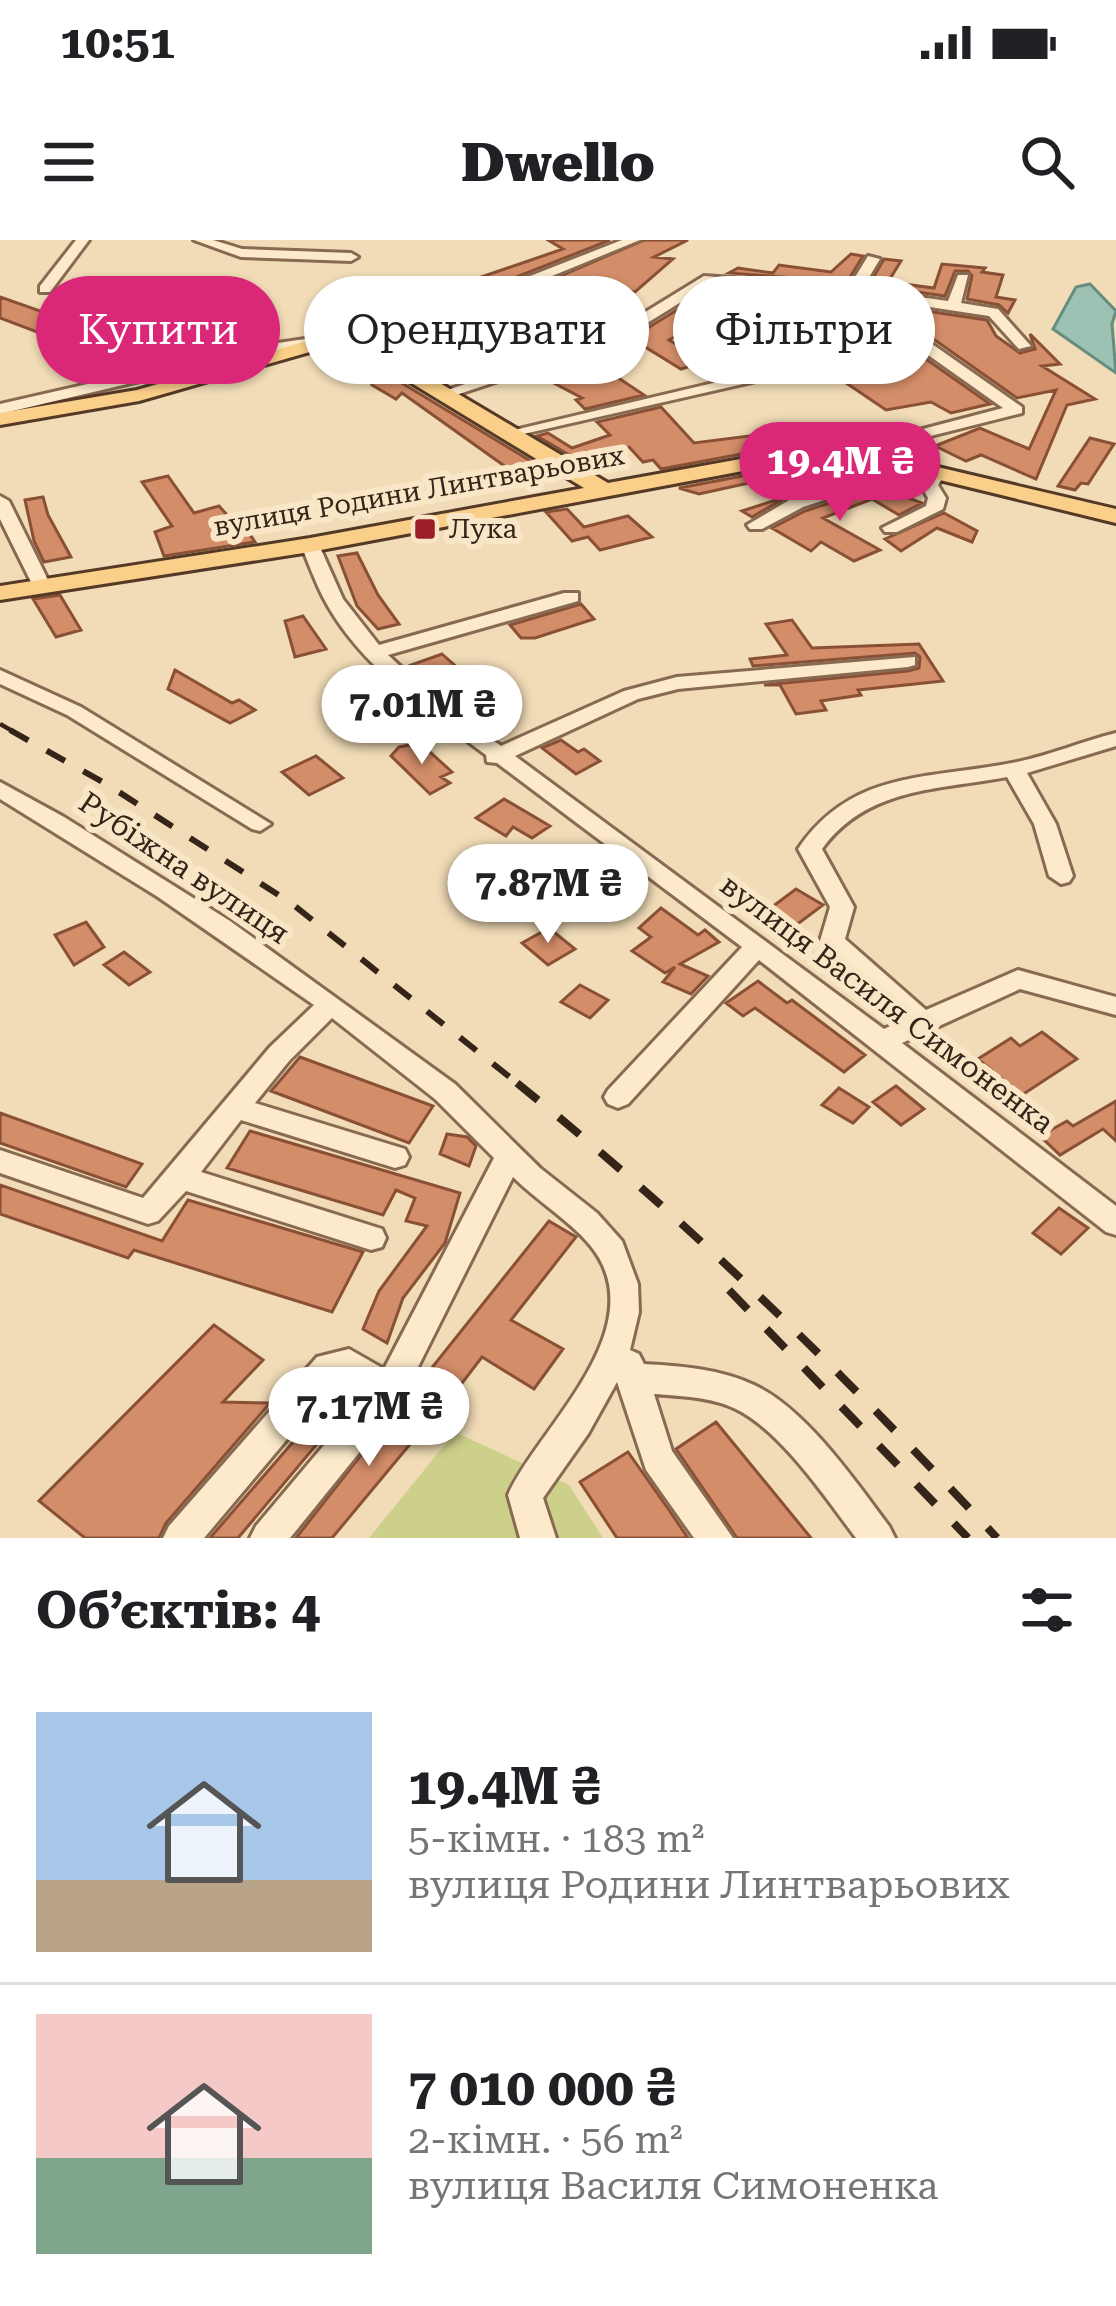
<!DOCTYPE html>
<html lang="uk">
<meta charset="utf-8">
<style>
:root{--surface:#fff;--page:#f2f2f2;--text:#202124;--muted:#757577;--line:#e0e0e0;--accent:#db2777}
body{margin:0;font-family:"Roboto Serif",serif;background:var(--page);color:var(--text);height:100vh;display:flex;flex-direction:column;font-size:45px;white-space:nowrap}
*{box-sizing:border-box;margin:0}
p{font-size:39px;color:var(--muted)}
.icon{flex:none;width:66px;height:66px;fill:none;stroke:currentColor;stroke-width:2;stroke-linecap:round;stroke-linejoin:round}
.map{position:relative;height:1298px;overflow:hidden}
.details{display:flex;flex-direction:column;background:var(--surface);flex:1}
.details>*{flex:none}
.guide{position:absolute;left:36px;top:36px;width:1044px;height:108px;display:flex;gap:24px}
.price{position:absolute;translate:-50% -102px;padding:0 27px;border-radius:42px;background:#fff;color:#222;font-size:39px;line-height:78px;filter:drop-shadow(0 3px 6px #0008)}
.price::after{content:'';position:absolute;left:50%;top:72px;width:36px;height:27px;margin-left:-18px;background:inherit;clip-path:polygon(0 0,100% 0,50% 100%)}
.price.active{background:var(--accent);color:#fff}
ul{padding:0;list-style:none}
li{display:flex;align-items:center;gap:36px;height:300px;padding:0 36px}
li+li{border-top:3px solid var(--line)}
li span{display:grid;place-items:center;flex:none;width:336px;height:240px;border-radius:0px;color:#555}
li>.icon{margin-inline-start:auto}
span .icon{width:144px;height:144px;fill:#fffc;stroke-width:1}
li b{font-size:51px}
h2{display:flex;justify-content:space-between;align-items:center;height:144px;padding:0 36px;font-size:51px}
.pill{padding:0 42px;border-radius:54px;background:var(--surface);box-shadow:0 3px 9px #0004;font-size:42px;line-height:108px}
.pill.active{background:var(--accent);color:#fff}
.status{display:flex;justify-content:space-between;align-items:center;height:84px;padding:0 60px;background:var(--surface);direction:ltr}
.status svg{height:33px;fill:currentColor}
header{display:flex;justify-content:space-between;align-items:center;height:156px;padding:0 36px;background:var(--surface);font-size:54px;font-weight:800}
.map>svg:first-child{display:block}
.green{fill:#cdd08b}
.water{fill:#9dc1b3;stroke:#658e81;stroke-width:3}
.building{fill:#d38d69;stroke:#895035;stroke-width:3}
.lines{fill:none;stroke-linecap:round;stroke-linejoin:round}
.minor-casing{stroke:#886a52;stroke-width:6}
.major-casing{stroke:#553927;stroke-width:6}
.minor{fill:#fceacb;fill-rule:evenodd}
.major{fill:#facf89;fill-rule:evenodd}
.rail-far2{stroke:#352418;stroke-width:4.5;stroke-dasharray:16 16;stroke-linecap:butt}
.rail-far1{stroke:#352418;stroke-width:6;stroke-dasharray:21 21;stroke-linecap:butt}
.rail{stroke:#352418;stroke-width:8;stroke-dasharray:27 27;stroke-linecap:butt}
.poi-dot{fill:#9c1d27;stroke:#f8e6c7;stroke-width:4.5}
.labels{text-anchor:middle;stroke-width:12;stroke-linejoin:round;paint-order:stroke}
.far-street-label{font-size:27px;fill:#352418;stroke:#f8e6c7}
.far-poi-label{font-size:27px;fill:#352418;stroke:#f8e6c7;text-anchor:start}
.street-label{font-size:30px;fill:#352418;stroke:#f8e6c7}
</style>
<div class="status"><b>10:51</b><svg viewBox="0 0 49 12"><path d="M0 12V9h3v3zM5 12V6h3v6zM10 12V3h3v9zM15 12V0h3v12zM26 1h20v11H26zM47 4h2v5h-2z"/></svg></div>
<header><svg class="icon" aria-label="menu" viewBox="0 0 24 24"><path d="M4 6h16M4 12h16M4 18h16"/></svg>Dwello<svg class="icon" aria-label="search" viewBox="0 0 24 24"><circle cx="10" cy="10" r="6"/><path d="M15 15l6 6"/></svg></header>
<div class="map">
<svg width="1116" height="1298" viewBox="0 0 1116 1298">
<rect width="100%" height="100%" fill="#f1dcb7"/>
<path class="green" d="M455,1192L569,1245L603,1298H369Z"/>
<path class="water" d="M1090,44L1116,71L1112,84L1116,133L1053,89L1076,47Z"/>
<path class="building" d="M548,0H610L481,51L440,59L432,54L563,9Z
M644,0H688L654,17L673,19L635,52L581,42L466,81L456,73L493,65Z
M851,14L863,16L847,42L729,33L738,28L773,33L779,25L831,32Z
M884,19L901,21L888,42L934,48L942,24L985,28L982,32L1003,35L996,57L1015,60L1008,73L999,65L967,59L972,36L968,31H955L945,56L869,45Z
M713,48L836,59L810,101L794,97L819,61L752,53L669,100L707,121L681,129L645,107L596,123L644,155L585,169L576,160L582,158L535,133L620,105Z
M0,57L63,79L64,91L50,97L0,78Z
M859,61L987,80L996,96L1020,113L1035,109L1030,94L1060,124L1042,126L1095,159L1067,165L1036,239L981,215L966,221L935,206L980,188L1029,209L1056,150L1017,158L925,93L880,101L887,80L851,75Z
M913,110L990,164L951,173L931,162L886,170L830,132L897,120L890,115Z
M382,131L552,234L527,242L402,153L396,159L372,145Z
M661,167L694,203L757,195L774,208L661,229L653,220L643,222L629,207L583,223L537,196L548,193L572,208L610,195L597,182Z
M1090,198L1114,204L1088,244L1081,243L1075,250L1058,246Z
M834,224L863,231L790,255L752,277L742,271L782,258L776,237L699,254L679,248L795,226L805,234Z
M168,236L194,273L219,266L238,287L244,286L255,302L164,316L155,292L172,286L142,242Z
M879,247L922,263L899,275L872,259L823,278L880,310L854,321L821,302L811,311L772,288L805,271Z
M43,257L48,275L71,317L44,322L34,301L25,260Z
M567,269L584,287L628,276L652,297L600,310L588,297L572,301L546,272Z
M944,273L977,291L972,302L937,288L901,311L885,299Z
M357,313L378,355L399,384L378,389L357,366L338,316Z
M60,355L81,390L56,397L33,359Z
M581,364L594,379L535,398H521L510,385Z
M303,376L326,409L295,417L285,381Z
M792,380L812,408L919,404L943,441L858,450L861,455L821,461L826,470L796,474L780,445H764L908,431L919,428L920,417L915,413L753,426L750,419L787,415L766,384Z
M442,414L485,452L455,464L411,425Z
M175,430L232,463L239,460L255,470L230,483L168,449Z
M561,500L578,512L584,509L600,521L576,534L542,508Z
M420,503L452,532L441,537L450,543L430,554L391,516L399,507Z
M316,516L343,538L309,555L282,532Z
M504,559L550,586L532,598L513,587L506,596L476,578Z
M594,614L619,631L595,647L570,630Z
M796,649L823,665L791,689L764,673Z
M661,668L698,695L705,690L719,702L680,724L708,736L691,754L663,742L675,727L665,733L632,711L651,697L639,688Z
M86,682L104,707L74,725L55,695Z
M549,688L575,709L548,725L522,703Z
M124,712L150,732L129,745L104,725Z
M758,741L787,763L792,760L865,815L844,832L755,768L743,776L726,763Z
M580,745L608,760L590,778L561,762Z
M1042,792L1077,819L1022,855L978,819L1011,798L1020,806Z
M300,817L433,866L409,903L271,851Z
M896,846L924,869L901,885L873,862Z
M839,848L869,867L853,883L822,865Z
M1116,861V901L1103,889L1060,915L1040,896L1067,881L1073,886Z
M0,873L142,924L126,947L0,903Z
M250,891L460,953L445,1003L403,1058L387,1103L363,1089L379,1051L427,986L406,981L415,958L396,950L383,975L227,928Z
M447,894L467,897L476,906L469,926L440,914Z
M0,945L162,1001L188,960L363,1012L332,1072L134,1010L128,1018L0,974Z
M1059,968L1088,988L1061,1014L1033,993Z
M549,981L576,997L511,1080L563,1109L534,1149L482,1117L459,1147L430,1130Z
M214,1085L263,1120L223,1162L270,1163L166,1283L159,1298H85L39,1261Z
M344,1143L359,1154L238,1298H210Z
M409,1154L436,1173L332,1298H296Z
M716,1182L811,1298H737L676,1209Z
M628,1212L669,1270L688,1298H617L580,1242Z"/>
<g class="lines">
<defs>
<path id="minor" d="M76,0H89L50,52H40V46Z
M194,0H213L242,9L351,13L358,17L351,21L241,17Z
M622,0H640L491,61L378,85L340,102L250,115L0,174V164L250,107L332,95L369,79L482,55Z
M868,16L880,19L862,49L948,61L958,35H968L961,63L998,69L1031,106L1019,109L989,76L857,56L820,118L922,97L1022,167V173L843,218V210L1003,168L914,105L506,198V192L802,122L844,55L712,43L618,101L450,157L436,154L608,95L704,36L849,47Z
M937,229L945,234L938,245L946,258L943,269L897,292H885L882,288L926,266L928,258L923,249L879,242L803,267L762,289H750L747,285L791,259L872,233L925,239Z
M0,256L9,261L51,346L49,350L42,352L33,346L0,279Z
M310,300L319,305L343,359L379,405L564,353H578V361L388,415L435,458L501,506L624,451L677,437L915,417V425L908,427L678,449L638,459L515,516L884,789L903,780L820,701L830,667L798,609C853,528 931,540 1017,522C1051,515 1083,501 1116,493V506L1027,533L1056,584L1073,636L1069,642L1061,644L1049,636L1034,584L1007,537C938,550 867,547 822,609L854,667L845,699L926,770L1018,730L1116,757V775L1020,749L902,803L1116,966V995L1106,992L759,720L628,864L618,868L608,864L604,857L608,850L742,707L497,523L487,522L486,515C427,471 358,425 323,357C315,341 308,322 301,305Z
M0,430L81,467L271,584L260,591L252,589L67,475L0,444Z
M0,542L64,577L230,681L455,844L540,928L597,973L622,1001L638,1044L639,1072L630,1110L639,1114L644,1124C681,1126 720,1129 754,1145C806,1169 855,1241 889,1286L895,1298H856C826,1258 781,1191 736,1169C712,1157 680,1156 654,1154L672,1211L733,1298H694L646,1230L617,1142L588,1194L543,1258L556,1298H520L508,1255C537,1189 658,1087 590,1005C568,979 537,961 513,937L401,1161L290,1298H250L256,1286L367,1154L345,1138L337,1140L204,1298H163L169,1286L317,1117L349,1109L384,1129L494,918L435,859L332,778L289,821L255,863L405,909L409,917L405,925L395,928L241,880L201,932L382,989L386,998L382,1007L371,1010L186,951L158,981L148,984L0,933V910L143,958L270,807L314,765L158,657L0,559Z"/>
<path id="major" d="M335,93L386,111L608,243L818,205L878,213L1116,269V283L878,225L818,217L310,312L0,360V346L310,298L584,248L372,119L334,105L139,161L0,185V173L137,150Z"/>
</defs>
<use href="#minor" class="minor-casing"/>
<use href="#major" class="major-casing"/>
<use href="#minor" class="minor"/>
<use href="#major" class="major"/>
<path class="rail-far2" d="M0,484L16,493"/>
<path class="rail-far1" d="M10,490L108,545L291,663L521,846"/>
<path class="rail" d="M517,843C690,982 846,1136 997,1298
M729,1050L968,1298"/>
</g>
<rect class="poi-dot" x="413" y="277" width="24" height="24" rx="6"/>
<g class="labels">
<g class="far-street-label">
<text transform="translate(419 251) rotate(-10)" y="9">вулиця Родини Линтварьових</text>
</g>
<g class="far-poi-label">
<text x="449" y="298">Лука</text>
</g>
<g class="street-label">
<text transform="translate(184 628) rotate(34)" y="10">Рубіжна вулиця</text>
<text transform="translate(887 764) rotate(37)" y="10">вулиця Василя Симоненка</text>
</g>
</g>
</svg>
<b class="price active" style="left:840px;top:284px">19.4M ₴</b>
<b class="price" style="left:422px;top:527px">7.01M ₴</b>
<b class="price" style="left:548px;top:706px">7.87M ₴</b>
<b class="price" style="left:369px;top:1229px">7.17M ₴</b>
<div class="guide">
<a class="pill active">Купити</a>
<a class="pill">Орендувати</a>
<a class="pill">Фільтри</a>
</div>
</div>
<section class="details">
<h2>Об’єктів: 4<svg class="icon" aria-label="filters" viewBox="0 0 24 24"><path d="M4 7h16M4 17h16"/><circle cx="9" cy="7" r="2"/><circle cx="15" cy="17" r="2"/></svg></h2>
<ul>
<li><span style="background:linear-gradient(#a9c7e8 70%,#b9a48a 0)"><svg class="icon" aria-label="home" viewBox="0 0 24 24"><path d="M3 11l9-7 9 7M6 9v11h12V9"/></svg></span><div><b>19.4M ₴</b><p>5-кімн. · 183 m²</p><p>вулиця Родини Линтварьових</p></div></li>
<li><span style="background:linear-gradient(#f6c9c9 60%,#7fa58c 0)"><svg class="icon" aria-label="home" viewBox="0 0 24 24"><path d="M3 11l9-7 9 7M6 9v11h12V9"/></svg></span><div><b>7 010 000 ₴</b><p>2-кімн. · 56 m²</p><p>вулиця Василя Симоненка</p></div></li>
</ul>
</section>
